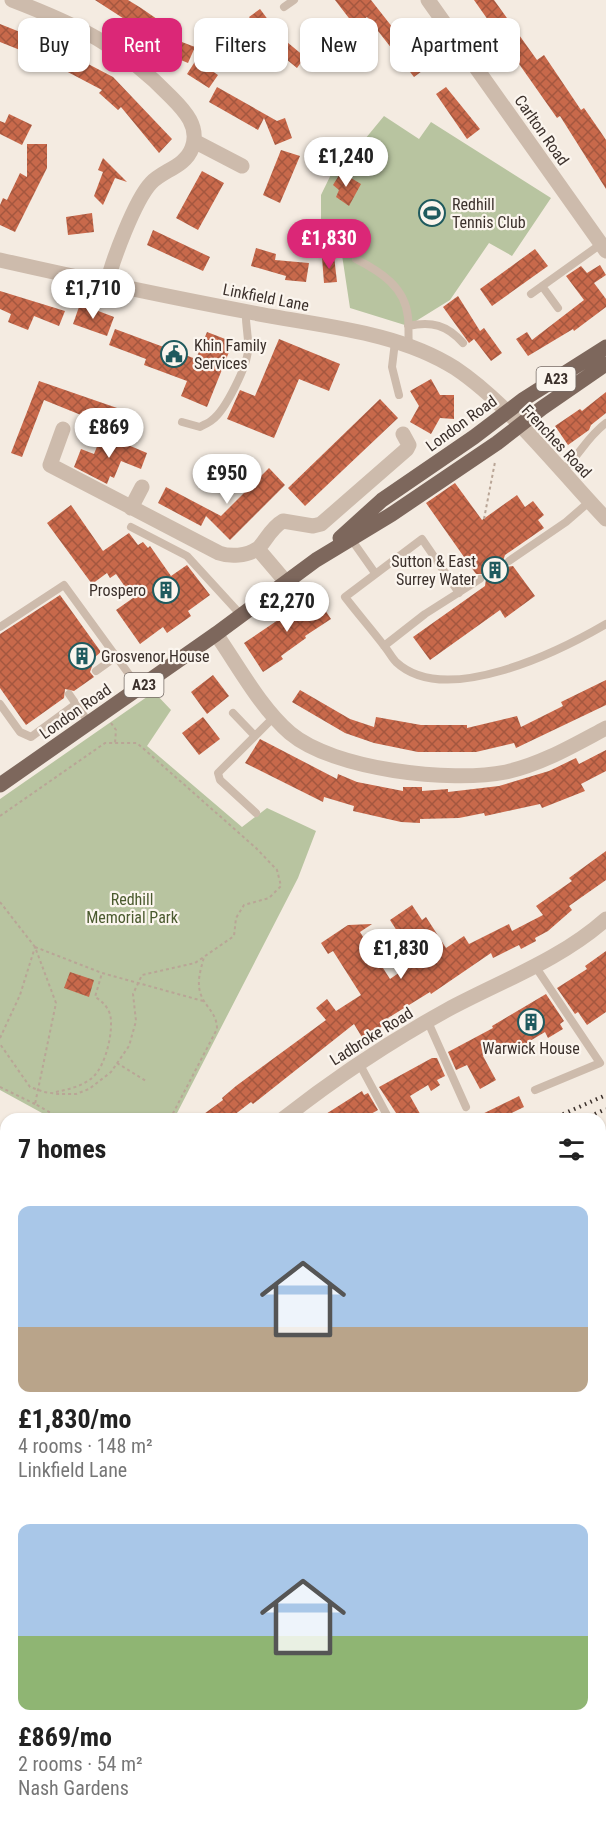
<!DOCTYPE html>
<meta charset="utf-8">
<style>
:root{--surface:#fff;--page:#f2f2f2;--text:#222;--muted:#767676;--accent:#db2777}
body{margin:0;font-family:"Roboto Condensed",sans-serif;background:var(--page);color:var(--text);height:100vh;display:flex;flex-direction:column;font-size:22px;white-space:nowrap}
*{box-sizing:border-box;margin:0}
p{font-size:20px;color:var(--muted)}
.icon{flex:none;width:33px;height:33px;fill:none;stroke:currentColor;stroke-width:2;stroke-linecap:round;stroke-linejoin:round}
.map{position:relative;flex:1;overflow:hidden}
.panel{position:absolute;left:0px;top:1113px;width:606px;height:720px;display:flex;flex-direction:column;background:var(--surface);border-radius:18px 18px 0 0;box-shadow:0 2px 4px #0004}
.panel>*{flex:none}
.guide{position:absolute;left:18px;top:18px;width:570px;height:54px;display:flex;gap:12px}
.price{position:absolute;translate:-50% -51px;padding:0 14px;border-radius:21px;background:#fff;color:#222;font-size:20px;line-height:39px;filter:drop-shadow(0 2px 3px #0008)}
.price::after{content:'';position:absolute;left:50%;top:36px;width:18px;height:14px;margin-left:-9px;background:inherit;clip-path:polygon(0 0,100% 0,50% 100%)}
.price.current{background:var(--accent);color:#fff}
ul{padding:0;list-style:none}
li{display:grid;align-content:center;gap:12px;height:318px;padding:0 18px}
li span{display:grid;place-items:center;height:186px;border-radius:12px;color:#555}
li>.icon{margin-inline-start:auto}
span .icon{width:108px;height:108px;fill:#fffc;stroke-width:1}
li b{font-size:26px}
h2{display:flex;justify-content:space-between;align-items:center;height:72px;padding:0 18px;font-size:26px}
.tag{padding:0 21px;border-radius:12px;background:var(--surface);box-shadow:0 2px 4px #0004;font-size:21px;line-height:54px}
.tag.current{background:var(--accent);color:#fff}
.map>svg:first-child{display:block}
.green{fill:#b8c4a0}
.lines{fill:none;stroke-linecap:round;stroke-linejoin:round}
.stream{stroke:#7fb0b2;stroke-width:4}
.building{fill:url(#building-cross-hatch)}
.path{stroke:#b9a596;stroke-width:2;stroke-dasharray:3 3;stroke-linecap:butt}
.service{stroke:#cdbbac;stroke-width:8}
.minor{stroke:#cdbbac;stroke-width:15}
.tertiary{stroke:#cdbbac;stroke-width:15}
.primary{stroke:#7d675c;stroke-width:15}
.rail{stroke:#3b302b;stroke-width:4;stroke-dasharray:1.5 4.5;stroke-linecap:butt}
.labels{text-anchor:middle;stroke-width:4.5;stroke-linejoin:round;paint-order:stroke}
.shield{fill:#fbf5ee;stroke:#756b66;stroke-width:1.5}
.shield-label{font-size:15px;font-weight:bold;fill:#3b302b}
.street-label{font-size:16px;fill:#3b302b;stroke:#fbf5ee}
.poi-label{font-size:16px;fill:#3b302b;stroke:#fbf5ee;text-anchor:start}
.park-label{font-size:16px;fill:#4a5a2e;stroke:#fbf5ee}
</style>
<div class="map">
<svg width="606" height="1833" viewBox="0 0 606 1833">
<defs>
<pattern id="building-cross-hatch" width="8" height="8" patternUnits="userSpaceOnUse" patternTransform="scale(1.5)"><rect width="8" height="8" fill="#c8694b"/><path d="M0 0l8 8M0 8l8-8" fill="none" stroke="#a4573f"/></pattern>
</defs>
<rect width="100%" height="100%" fill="#f4ebe1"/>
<path class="green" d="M384,116L419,139L431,122L551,198L512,256L489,243L450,300L408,326L350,308L342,255L321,254V195L339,158L356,150Z
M154,692L171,710L147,746L242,827L267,808L316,831L298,878L174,1119H53L0,1090V799Z
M606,1131V1320L600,1325V1134Z
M606,1540V1833H428L435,1827H600V1545Z"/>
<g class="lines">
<path class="stream" d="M0,1789H6
M169,1827L181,1833"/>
</g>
<path class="building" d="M95,0H128L141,8L170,28L166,36L195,47L188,63L164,53L166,46Z
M335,0H371L404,42L410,38L430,65L414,77L367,17L355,26Z
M474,0H494L537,60L544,55L581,110L584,108L600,131L606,140V189L560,116L557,118Z
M260,9L281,37L305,57L297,68L270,46L249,17Z
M0,24L50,44L113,77L172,139L159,153L121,107L118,110L99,93L102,90L45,60L0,42Z
M196,60L218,75L209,88L187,74Z
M217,87L277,121L285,118L292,138L275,145L264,118L258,130L209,102Z
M446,87L480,129L467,139L436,94Z
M9,114L32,125L22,145L0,134V121L5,123Z
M27,144H47V168L15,232L0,225V205L3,198L7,200L20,173L27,177Z
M281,150L300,156L280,203L263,195Z
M103,158L127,182L115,178L103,205L94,196L103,172L98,170Z
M202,171L224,183L198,230L176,218Z
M341,172L361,184L349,206L336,197L339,190L333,185Z
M92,213L94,232L68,235L66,217Z
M153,230L210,257L203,271L147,245Z
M256,248L276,254L275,260L309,263L306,282L285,280L286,276L251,266Z
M535,249L548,266L492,306L480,289Z
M334,256L337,282L324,283L322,257Z
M600,265L606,275L594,283L606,299V307L574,331L573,329L528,356L516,339L527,332L532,340L584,300L566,276L581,266L587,273Z
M0,291L65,311L59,326L34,316L28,330L8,322L11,314L0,309Z
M458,296L480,331L484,328L502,353L491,361L474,339L469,343L443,307Z
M80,304L114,317L107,336L73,324Z
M115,329L196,359L207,332L233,342L207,407L181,396L187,381L144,365L146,359L109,345Z
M279,339L340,364L329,391L299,379L274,438L227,419L240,390L255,396Z
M431,379L440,395H454V419L440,418L431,434L410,422L419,406L410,391Z
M39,381L120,409L113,428L44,400L22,457L11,453Z
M606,392V413L591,425L589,430L568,445L555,426L580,409L582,411Z
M380,399L398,418L305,506L288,488Z
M102,434L147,453L141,469L121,461L114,478L110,476L107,484L74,467L81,449L94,454Z
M269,468L285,485L230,540L206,516L201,526L158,503L166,487L221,516Z
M455,483L482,520L517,495L525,507L533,501L544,515L538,520L544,528L505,555L503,561L507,567L513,566L535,596L505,618L500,610L430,660L413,637L485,586L486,579L483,574H476L426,503Z
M71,505L103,551L129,533L138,545L143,542L148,548L150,546L171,576L187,565L210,595L188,611L191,616L167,633L163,627L140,644L116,610L133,598L116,574L110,578L107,573L92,584L47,523Z
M60,595L101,652L89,662L92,666L90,672L94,677L74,691L65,689L64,698L26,725L0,688V634Z
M315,595L331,619L305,636L306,638L281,656L283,659L263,672L244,643Z
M213,675L229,696L207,714L191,692Z
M606,680V705L516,748L514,743L476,752H418L374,743L345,733L292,702L300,690L350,719L374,727L376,717L421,725H467V728L517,716L521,727L563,706L561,702Z
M203,717L220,739L199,755L182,733Z
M260,739L337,779L338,774L357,782L403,791V787H422V791L448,789V792L499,786L549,771L576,758L579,764L606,750V771L581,784L585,791L542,808L540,804L485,816L484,813L459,818L420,819V823L401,822L353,811L354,806L324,797L323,802L245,763Z
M606,851V880L569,906L572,910L548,931L535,938L536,941L521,949L519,945L493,958L491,953L431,994L430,992L388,1018L390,1021L363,1039L354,1024L253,1104L251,1102L229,1119H197L223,1100L222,1098L236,1086L326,1020L316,1008L327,999L336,1011L361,995L333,951L328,954L321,943L348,925L372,924L360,932L390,979L416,961L390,920L412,905L422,920L426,917L446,948L464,936L469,944L509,924L512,931L543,915L536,906L572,881L569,878Z
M606,951V1012L587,1025L578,1012L575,1014L557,988L587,969L585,966Z
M70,972L94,980L89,997L64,988Z
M546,994L564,1021L560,1024L563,1029L548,1038L545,1032L508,1054L503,1045L483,1056L496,1080L480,1089L467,1065L456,1070L448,1052L493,1028L492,1026Z
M432,1058H437L445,1076L437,1080L440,1085L431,1091L428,1085L410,1096L423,1119H400L379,1087Z
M362,1091L364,1095L368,1093L378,1110L369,1115L372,1119H318Z
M519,1096L524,1107L499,1119H472Z"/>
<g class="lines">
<path class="path" d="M484,519L495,462
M111,723L116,730L115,743
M0,816L105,743H137L256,848L277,870L281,886L269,898L244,905L236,918L234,936L195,963L142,975L133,994L136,1021L129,1046L111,1072L89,1089L76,1094H58L44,1092L30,1087L0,1044
M0,902L35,947L56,1003L35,1104L62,1119
M35,947L102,973L203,1001
M0,1038L20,995L35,947
M117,1063L146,1081
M0,1087L35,1104
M56,1092C69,1089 84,1086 94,1076C106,1064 114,1030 110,1014C107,1006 102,1001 95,997L102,973
M170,1119L217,1029C217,1013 206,1008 201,995C196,982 201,969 204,957
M606,1191V1199
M600,1261L606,1258
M600,1330L606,1325
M123,1833L126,1827"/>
<path class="service" d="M284,7L294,0
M356,259C381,272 405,287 408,317C409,327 408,336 409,346
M542,286L558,308
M531,294L601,244
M408,326C432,321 447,325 463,343
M395,342L392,367L399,395
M182,422L200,427C203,425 209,423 212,420C225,411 248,365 248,349C249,336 245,325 246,311
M562,471C579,456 587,437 606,423
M131,527L187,556L241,615
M351,539L375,573
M509,561L566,522L589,502
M459,593L422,539L345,597C358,614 372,630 385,647C389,652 392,658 396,662C445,708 558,652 606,624
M0,627L64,585L139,688
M384,646L425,614L480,579
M96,671L117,656
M69,694L89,723
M0,704L20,732L31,737L76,704
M233,713L255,736
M256,813L220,780L218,773L274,717
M535,966L600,1063L535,1090
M428,1022L466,1107
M359,1063L389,1119
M417,1827L422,1833
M463,1833L470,1827"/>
<path class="minor" d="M12,0C77,25 122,46 171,97C185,111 200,127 192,148C185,167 163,170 151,183C135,200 112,261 107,284
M428,0L606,251
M194,141L242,166
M63,429L50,465L219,553C230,557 247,556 257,549C264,545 269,529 283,521L313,526L321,524L407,449L409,445L403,434
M131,508L142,487
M258,549L286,582
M216,634C239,667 260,707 290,733C334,770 451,783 506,772C542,764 574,745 606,728
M283,1119C335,1078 389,1042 447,1010C501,981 560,960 606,919
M0,1178H6
M0,1314L6,1311
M600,1361L606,1355
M0,1544L6,1543
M0,1756H6"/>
<path class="tertiary" d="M0,260C84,279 169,297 254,313C320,326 397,331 455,368C509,404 560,471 606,519"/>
<path class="primary" d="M340,538L382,500L474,437L524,399L606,347
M0,785L216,634L316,560L392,514L497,443L542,408L606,364"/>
<path class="rail" d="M552,1119L606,1095
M584,1119L606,1109
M0,1348L6,1346
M0,1368L6,1365
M0,1382L6,1380"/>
</g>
<defs>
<symbol id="stadium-ring" viewBox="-11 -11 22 22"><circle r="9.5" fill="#fbf5ee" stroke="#1f5a5e" stroke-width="1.5"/><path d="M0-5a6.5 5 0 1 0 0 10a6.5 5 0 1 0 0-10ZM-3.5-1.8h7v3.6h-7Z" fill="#1f5a5e"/></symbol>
<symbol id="civic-ring" viewBox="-11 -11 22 22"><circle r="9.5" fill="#fbf5ee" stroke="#1f5a5e" stroke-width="1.5"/><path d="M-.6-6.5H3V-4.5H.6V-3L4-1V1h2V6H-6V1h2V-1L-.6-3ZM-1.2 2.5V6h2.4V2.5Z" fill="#1f5a5e"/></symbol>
<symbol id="building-ring" viewBox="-11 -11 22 22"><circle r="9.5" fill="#fbf5ee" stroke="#1f5a5e" stroke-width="1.5"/><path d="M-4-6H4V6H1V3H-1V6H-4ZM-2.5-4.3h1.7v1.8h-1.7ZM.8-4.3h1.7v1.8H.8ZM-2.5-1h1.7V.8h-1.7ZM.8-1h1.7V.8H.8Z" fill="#1f5a5e"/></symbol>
</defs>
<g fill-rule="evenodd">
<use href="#stadium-ring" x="417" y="198" width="30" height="30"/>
<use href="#civic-ring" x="159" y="339" width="30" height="30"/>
<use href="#building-ring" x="480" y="555" width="30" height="30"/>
<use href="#building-ring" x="151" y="575" width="30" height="30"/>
<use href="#building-ring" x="67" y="641" width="30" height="30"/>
<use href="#building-ring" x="516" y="1007" width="30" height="30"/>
</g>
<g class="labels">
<g class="shield">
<rect x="536.5" y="367" width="39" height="24" rx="4.5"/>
<rect x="124.5" y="673" width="39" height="24" rx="4.5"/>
</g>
<g class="shield-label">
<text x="556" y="384">A23</text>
<text x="144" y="690">A23</text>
</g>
<g class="street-label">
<text transform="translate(542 130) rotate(55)" y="6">Carlton Road</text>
<text transform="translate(266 297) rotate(11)" y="6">Linkfield Lane</text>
<text transform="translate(461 423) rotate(-36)" y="6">London Road</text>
<text transform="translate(557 441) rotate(47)" y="6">Frenches Road</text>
<text transform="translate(75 711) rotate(-35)" y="6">London Road</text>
<text transform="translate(371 1036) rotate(-32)" y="6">Ladbroke Road</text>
</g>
<g class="poi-label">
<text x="452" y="210">Redhill<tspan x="452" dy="18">Tennis Club</tspan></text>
<text x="194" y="351">Khin Family<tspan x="194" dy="18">Services</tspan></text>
<text x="476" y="567" text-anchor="end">Sutton &amp; East<tspan x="476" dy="18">Surrey Water</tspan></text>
<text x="146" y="596" text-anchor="end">Prospero</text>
<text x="101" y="662">Grosvenor House</text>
<text x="531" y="1054" text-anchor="middle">Warwick House</text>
</g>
<g class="park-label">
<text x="132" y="905">Redhill<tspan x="132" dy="18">Memorial Park</tspan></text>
</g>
</g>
</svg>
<b class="price" style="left:346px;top:188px">£1,240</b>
<b class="price current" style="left:329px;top:270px">£1,830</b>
<b class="price" style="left:93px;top:320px">£1,710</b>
<b class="price" style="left:109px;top:459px">£869</b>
<b class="price" style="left:227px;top:505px">£950</b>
<b class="price" style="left:287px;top:633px">£2,270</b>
<b class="price" style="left:401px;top:980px">£1,830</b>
<div class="guide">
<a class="tag">Buy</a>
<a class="tag current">Rent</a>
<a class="tag">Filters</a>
<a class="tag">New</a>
<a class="tag">Apartment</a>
</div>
<section class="panel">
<h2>7 homes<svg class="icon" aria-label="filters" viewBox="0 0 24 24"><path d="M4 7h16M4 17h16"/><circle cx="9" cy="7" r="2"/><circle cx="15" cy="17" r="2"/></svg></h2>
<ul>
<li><span style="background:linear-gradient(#a9c7e8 65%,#b9a48a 0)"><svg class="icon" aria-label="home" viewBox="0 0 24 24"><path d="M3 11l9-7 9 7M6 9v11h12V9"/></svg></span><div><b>£1,830/mo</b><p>4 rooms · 148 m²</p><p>Linkfield Lane</p></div></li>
<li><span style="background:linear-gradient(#a9c7e8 60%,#8fb573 0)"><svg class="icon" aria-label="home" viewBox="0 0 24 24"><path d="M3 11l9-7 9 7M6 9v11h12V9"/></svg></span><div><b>£869/mo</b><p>2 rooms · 54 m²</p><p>Nash Gardens</p></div></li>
</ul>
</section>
</div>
